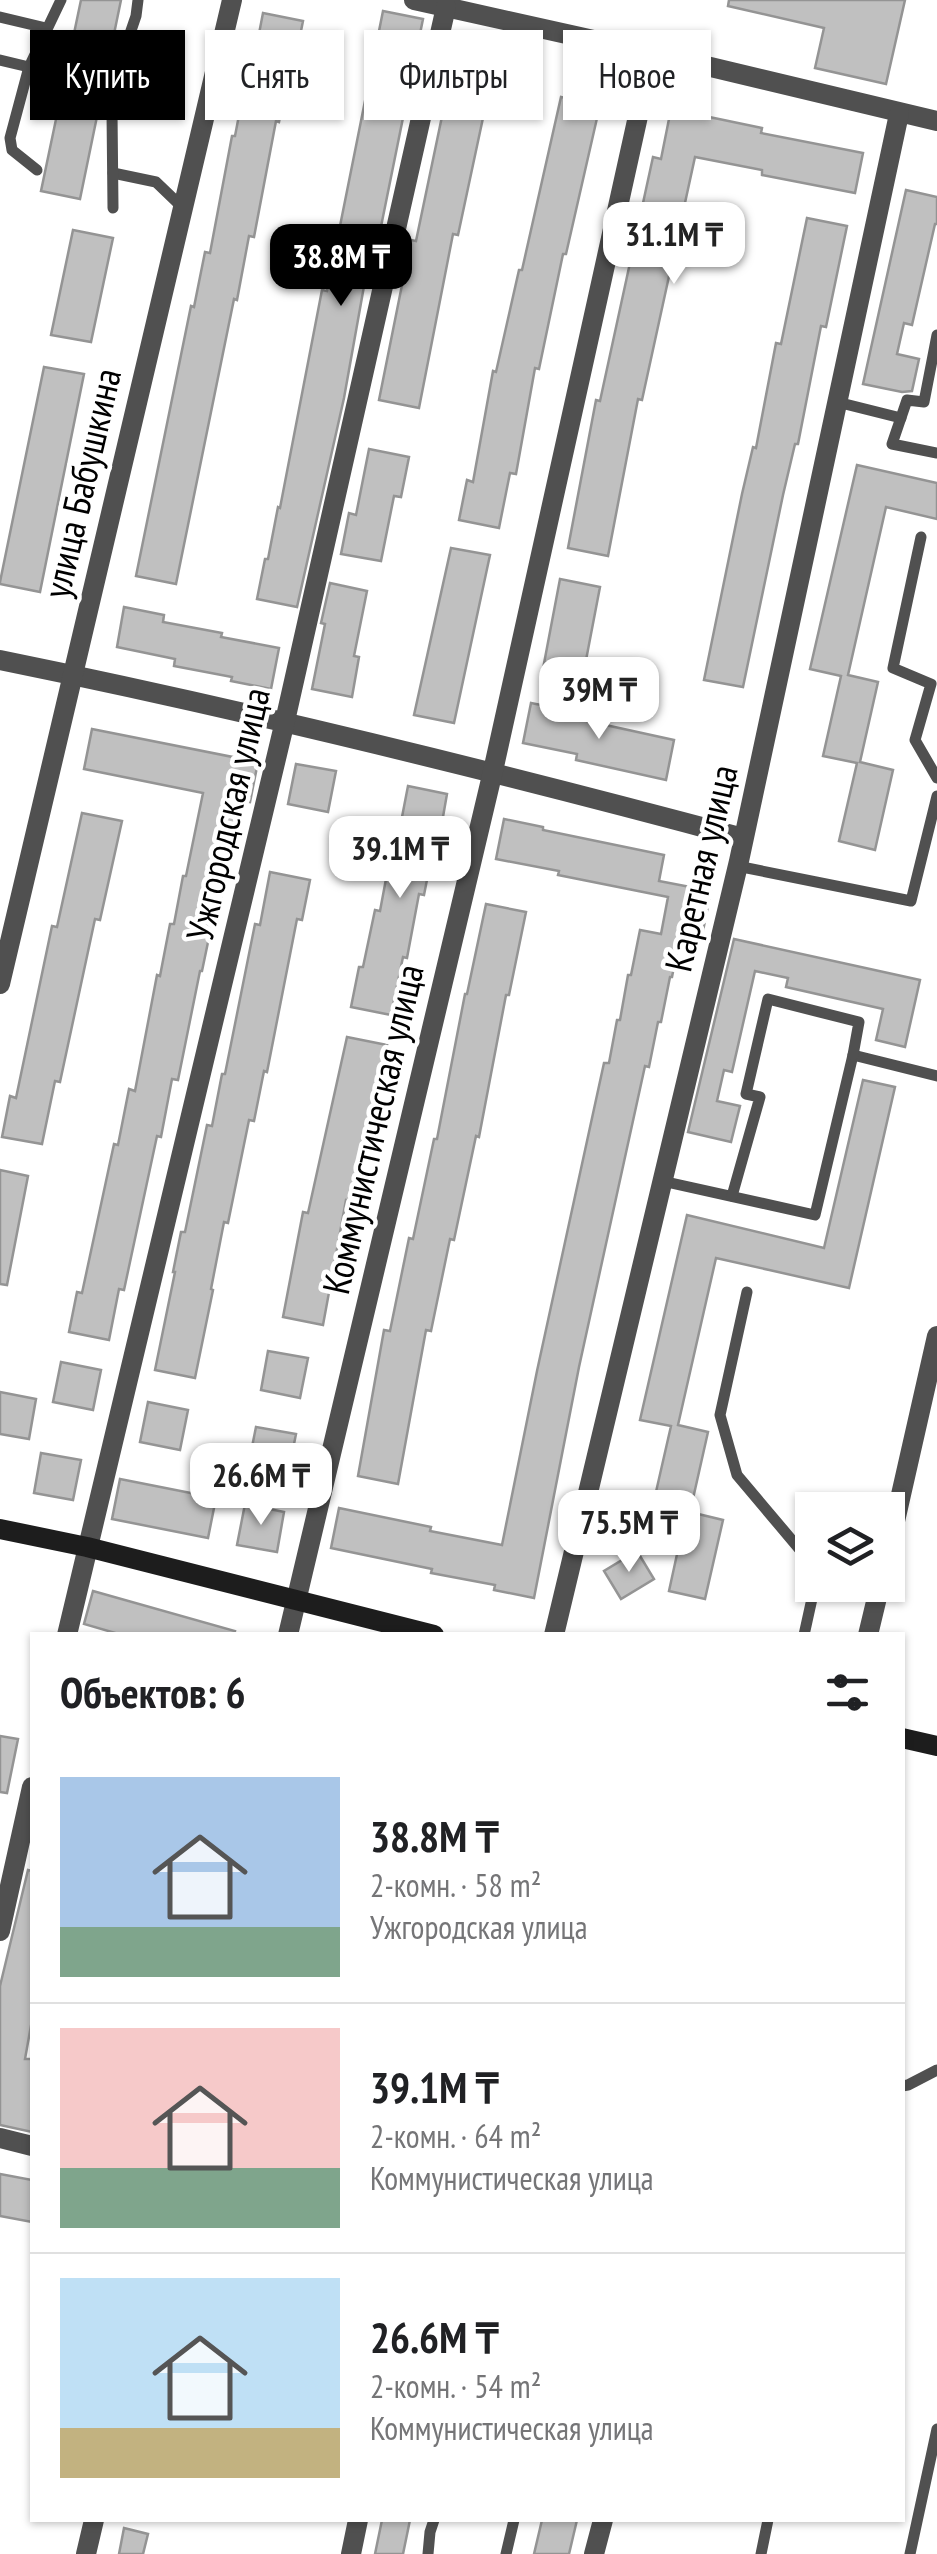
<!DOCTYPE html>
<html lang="ru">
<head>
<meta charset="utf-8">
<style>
	:root { --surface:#fff; --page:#f2f2f2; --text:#202124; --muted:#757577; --line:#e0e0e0; --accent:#000 }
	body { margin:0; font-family:"PT Sans Narrow",sans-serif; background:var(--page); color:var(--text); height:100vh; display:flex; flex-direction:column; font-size:38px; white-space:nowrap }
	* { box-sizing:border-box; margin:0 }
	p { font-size:32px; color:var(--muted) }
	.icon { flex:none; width:55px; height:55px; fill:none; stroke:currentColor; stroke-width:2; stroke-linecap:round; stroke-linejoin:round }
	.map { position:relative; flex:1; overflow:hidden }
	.side { position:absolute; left:30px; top:1632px; width:875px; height:890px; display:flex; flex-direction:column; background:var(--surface); border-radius:0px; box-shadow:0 2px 8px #0004 }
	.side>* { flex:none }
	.hud { position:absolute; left:30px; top:30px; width:878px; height:90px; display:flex; gap:20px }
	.fabs { position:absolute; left:795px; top:1492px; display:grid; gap:20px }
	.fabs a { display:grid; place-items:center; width:110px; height:110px; border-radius:0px; background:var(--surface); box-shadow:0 2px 8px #0004; font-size:50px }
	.price { position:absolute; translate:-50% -85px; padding:0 22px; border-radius:20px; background:#fff; color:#222; font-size:32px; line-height:65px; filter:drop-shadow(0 2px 5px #0008) }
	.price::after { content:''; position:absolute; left:50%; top:60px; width:30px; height:22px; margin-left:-15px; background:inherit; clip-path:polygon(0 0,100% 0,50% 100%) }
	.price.active { background:var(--accent); color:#fff }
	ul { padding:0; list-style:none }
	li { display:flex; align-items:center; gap:30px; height:250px; padding:0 30px }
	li+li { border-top:2px solid var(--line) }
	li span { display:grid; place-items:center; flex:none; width:280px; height:200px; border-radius:0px; color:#555 }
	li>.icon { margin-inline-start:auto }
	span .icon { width:120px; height:120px; fill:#fffc; stroke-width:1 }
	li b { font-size:42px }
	h2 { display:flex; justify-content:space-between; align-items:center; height:120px; padding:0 30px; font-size:42px }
	.chip { padding:0 35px; border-radius:0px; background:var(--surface); box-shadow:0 2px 8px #0004; font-size:35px; line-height:90px }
	.chip.active { background:var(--accent); color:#fff }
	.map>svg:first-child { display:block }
	.building { fill:#c0c0c0; stroke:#949494; stroke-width:2.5 }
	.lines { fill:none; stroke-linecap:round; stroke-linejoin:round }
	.service { stroke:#505050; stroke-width:11 }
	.minor { stroke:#505050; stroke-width:20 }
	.tertiary { stroke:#505050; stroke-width:20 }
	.secondary { stroke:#1d1d1d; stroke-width:20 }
	.labels { text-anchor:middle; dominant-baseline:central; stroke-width:9; stroke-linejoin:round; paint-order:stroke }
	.street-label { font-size:38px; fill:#000; stroke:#fff }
</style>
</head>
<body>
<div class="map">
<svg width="937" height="2554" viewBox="0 0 937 2554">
	<rect width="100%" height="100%" fill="#fff"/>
	<!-- building -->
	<g class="building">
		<path d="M81,0H121L80,199L41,191Z"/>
		<path d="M729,0H905L886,84L815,68L824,28L728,6Z"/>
		<path d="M383,11L423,19L371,276L366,275L344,398L297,607L257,599L265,559H268L278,507L280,508L322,290L327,291Z"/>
		<path d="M263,13L303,21L295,61L291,60L279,122L276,121L254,237L249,236L237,300L234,299L176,584L136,576L191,306L194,307L205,252L210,253L232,136H235L247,74L251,75Z"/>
		<path d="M459,35L499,43L458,235L453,234L419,408L379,400L411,240L416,241Z"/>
		<path d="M561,97L600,105L566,254H563L539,369L535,368L516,474L510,473L499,528L459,520L467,480L473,482L493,371L496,372L519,270H522Z"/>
		<path d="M671,109L762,128L761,133L863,153L855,193L762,175V170L695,157L642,400L638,399L608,556L568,548L596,400L600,401L653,157L661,159Z"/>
		<path d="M906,190L937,197V224H935L912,325L904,323L897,354L919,359L912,391L902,392L863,384Z"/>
		<path d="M807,218L847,226L826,327L821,326L798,444H795L783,495L743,687L704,680L742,494L753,447L756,448L776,343L781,344Z"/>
		<path d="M73,230L113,238L91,342L51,335Z"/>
		<path d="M44,367L84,374L40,592L0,584V582Z"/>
		<path d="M369,449L409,457L401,497L394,496L381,561L341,554L349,513L356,515Z"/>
		<path d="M857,465L937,483V519L886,507L848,675L878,682L860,762L893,770L875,850L839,841L857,763L823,756L841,676L810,669Z"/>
		<path d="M451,548L490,555L454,723L414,715Z"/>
		<path d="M560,579L600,587L582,681L542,674Z"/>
		<path d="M330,583L367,591L354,656L359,657L352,697L312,689L325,624L321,623Z"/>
		<path d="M124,607L164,615L163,622L222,633L221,637L279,648L271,689L231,681L232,677L174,666L175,659L117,647Z"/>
		<path d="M531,703L571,711L569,717L674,740L666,780L576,760L577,754L523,743Z"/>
		<path d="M92,729L258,762L250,802L243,801L215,924L212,923L202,971H200L178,1080L172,1079L161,1137L157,1136L124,1290L119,1289L109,1340L69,1332L77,1292L82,1293L114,1144L118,1145L129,1089L135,1091L157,975L160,976L170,924H174L183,876H186L203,793L84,769Z"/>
		<path d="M296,764L336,771L328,812L288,804Z"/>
		<path d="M408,786L447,794L440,834H436L424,895L419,894L407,958L403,957L391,1015L351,1007L359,967H363L375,910L380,911L392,847L396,848Z"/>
		<path d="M82,813L122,821L100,920L95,919L60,1082L55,1081L42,1144L2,1137L10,1096L16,1098L52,926L57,927Z"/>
		<path d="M504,819L543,827V830L664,855L659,881L711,891L703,931L682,926L672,977H670L661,1022H658L649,1067L645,1066L579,1367L534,1598L494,1590L495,1585L431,1573L432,1569L331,1548L339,1508L431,1527L430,1531L502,1545L537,1371L604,1063H609L617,1020H620L628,975H631L640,930L661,934L668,897L558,875L559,871L496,859Z"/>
		<path d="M270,872L310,880L302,920L297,919L267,1072L264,1071L254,1121L249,1120L228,1223L224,1222L211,1289L213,1290L195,1378L155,1370L175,1272H173L181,1232H185L207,1125L212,1126L222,1074H225L255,924L260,925Z"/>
		<path d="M486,904L526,912L509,995H506L479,1137L476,1136L454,1240L450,1239L431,1331L426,1330L398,1484L358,1476L384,1330L390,1331L409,1238L413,1239L434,1139H437L465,994H467Z"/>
		<path d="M734,939L920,980L905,1047L876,1040L883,1009L786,987L788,978L755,971L732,1072L724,1070L717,1101L740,1106L731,1142L688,1132Z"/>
		<path d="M347,1037L387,1045L352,1201L346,1200L323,1325L283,1317L303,1212L308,1213Z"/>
		<path d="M863,1080L895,1087L849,1288L716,1258L678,1425L708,1432L690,1512L723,1520L705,1599L669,1591L686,1513L653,1505L671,1426L640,1420L687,1215L824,1248Z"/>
		<path d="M0,1170L28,1176L7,1285L0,1284Z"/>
		<path d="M268,1351L308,1358L300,1398L261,1390Z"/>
		<path d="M61,1362L101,1370L93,1410L53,1402Z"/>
		<path d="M0,1392L36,1399L29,1439L0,1434Z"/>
		<path d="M148,1402L188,1410L180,1450L140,1442Z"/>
		<path d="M256,1427L296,1434L288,1474L248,1467Z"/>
		<path d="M41,1453L81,1460L73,1500L34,1493Z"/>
		<path d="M120,1479L216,1498L208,1538L112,1519Z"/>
		<path d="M245,1504L284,1512L277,1552L237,1545Z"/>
		<path d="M637,1551L654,1579L621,1599L604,1571Z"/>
		<path d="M93,1591L235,1631L234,1635H122L84,1624Z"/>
		<path d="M0,1736L18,1739L7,1793L0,1792Z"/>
		<path d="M28,1870L32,1871V2020L25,2059H32V2132L0,2125V1986Z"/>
		<path d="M0,2174L32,2180V2222L0,2216Z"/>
		<path d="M382,2520H410L403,2554H375Z"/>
		<path d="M542,2520H577L569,2554H534Z"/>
		<path d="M124,2528L148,2534L143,2554H119Z"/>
	</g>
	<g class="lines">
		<!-- service -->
		<g class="service">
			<path d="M0,17L46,28"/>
			<path d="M0,60L29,67L61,0"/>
			<path d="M29,67L10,138L12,150L37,170"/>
			<path d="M113,173L156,182L182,207"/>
			<path d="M113,208L112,112L123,54L136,16L138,0"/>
			<path d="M937,335L924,402L907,400L892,444L937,453"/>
			<path d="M837,402L901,418"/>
			<path d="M921,537L893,668L931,684L915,740L937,778"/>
			<path d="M737,866L911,901L937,796"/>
			<path d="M662,1181L815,1215L853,1055L937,1076"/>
			<path d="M732,1196L760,1097L746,1094L768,999L859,1022L853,1055"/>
			<path d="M747,1292L720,1415L737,1475L812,1564"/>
			<path d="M804,1635L815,1585"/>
			<path d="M902,2086L908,2085L937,2070"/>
			<path d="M428,2554L430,2532L434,2520"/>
			<path d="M506,2554L514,2520"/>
			<path d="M761,2554L768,2520"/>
			<path d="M910,2554L937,2429"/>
		</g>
		<!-- minor -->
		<g class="minor">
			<path d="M414,0L652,53L937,121"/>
			<path d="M0,660C251,711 497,772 743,838"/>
			<path d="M888,1552L937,1336"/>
			<path d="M67,1635L285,721L446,7"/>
			<path d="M288,1635L493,771L652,53"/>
			<path d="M554,1635L739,861L899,114"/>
			<path d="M868,1635L880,1585"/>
			<path d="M0,1931L32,1787"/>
			<path d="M0,2138L32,2146"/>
			<path d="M86,2554L94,2520"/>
			<path d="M351,2554L358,2520"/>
			<path d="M594,2554L603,2520"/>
		</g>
		<!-- tertiary -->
		<path class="tertiary" d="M0,984L232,0"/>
		<!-- secondary -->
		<g class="secondary">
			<path d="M0,1529L87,1547L434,1635"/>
			<path d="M902,1738L937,1746"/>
		</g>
	</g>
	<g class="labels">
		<!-- street labels -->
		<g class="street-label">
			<text transform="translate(81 483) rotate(-77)">улица Бабушкина</text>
			<text transform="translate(227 814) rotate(-77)">Ужгородская улица</text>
			<text transform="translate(700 868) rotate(-77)">Каретная улица</text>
			<text transform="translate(372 1129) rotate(-77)">Коммунистическая улица</text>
		</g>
	</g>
</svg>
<div class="fabs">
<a><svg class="icon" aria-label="layers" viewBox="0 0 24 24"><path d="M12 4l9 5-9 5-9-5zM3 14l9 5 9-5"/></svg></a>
</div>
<b class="price" style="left:674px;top:287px">31.1M ₸</b>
<b class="price active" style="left:341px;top:309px">38.8M ₸</b>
<b class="price" style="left:599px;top:742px">39M ₸</b>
<b class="price" style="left:400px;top:901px">39.1M ₸</b>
<b class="price" style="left:261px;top:1528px">26.6M ₸</b>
<b class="price" style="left:629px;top:1575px">75.5M ₸</b>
<div class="hud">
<a class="chip active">Купить</a>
<a class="chip">Снять</a>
<a class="chip">Фильтры</a>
<a class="chip">Новое</a>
</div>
<section class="side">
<h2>Объектов: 6<svg class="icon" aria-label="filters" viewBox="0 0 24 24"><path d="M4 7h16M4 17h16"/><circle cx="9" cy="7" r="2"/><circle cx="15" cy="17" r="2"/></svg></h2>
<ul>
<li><span style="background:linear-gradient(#a9c7e8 75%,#7fa58c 0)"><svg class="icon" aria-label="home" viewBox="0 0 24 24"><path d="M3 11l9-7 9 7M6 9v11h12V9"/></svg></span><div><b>38.8M ₸</b><p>2-комн. · 58 m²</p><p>Ужгородская улица</p></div></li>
<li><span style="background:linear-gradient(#f6c9c9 70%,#7fa58c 0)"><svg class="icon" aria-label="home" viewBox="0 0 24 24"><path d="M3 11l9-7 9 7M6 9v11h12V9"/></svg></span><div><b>39.1M ₸</b><p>2-комн. · 64 m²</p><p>Коммунистическая улица</p></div></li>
<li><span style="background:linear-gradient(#bfe0f5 75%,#c2b280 0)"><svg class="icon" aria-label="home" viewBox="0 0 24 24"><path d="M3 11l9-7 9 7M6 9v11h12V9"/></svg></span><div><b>26.6M ₸</b><p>2-комн. · 54 m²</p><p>Коммунистическая улица</p></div></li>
</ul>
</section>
</div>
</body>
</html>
